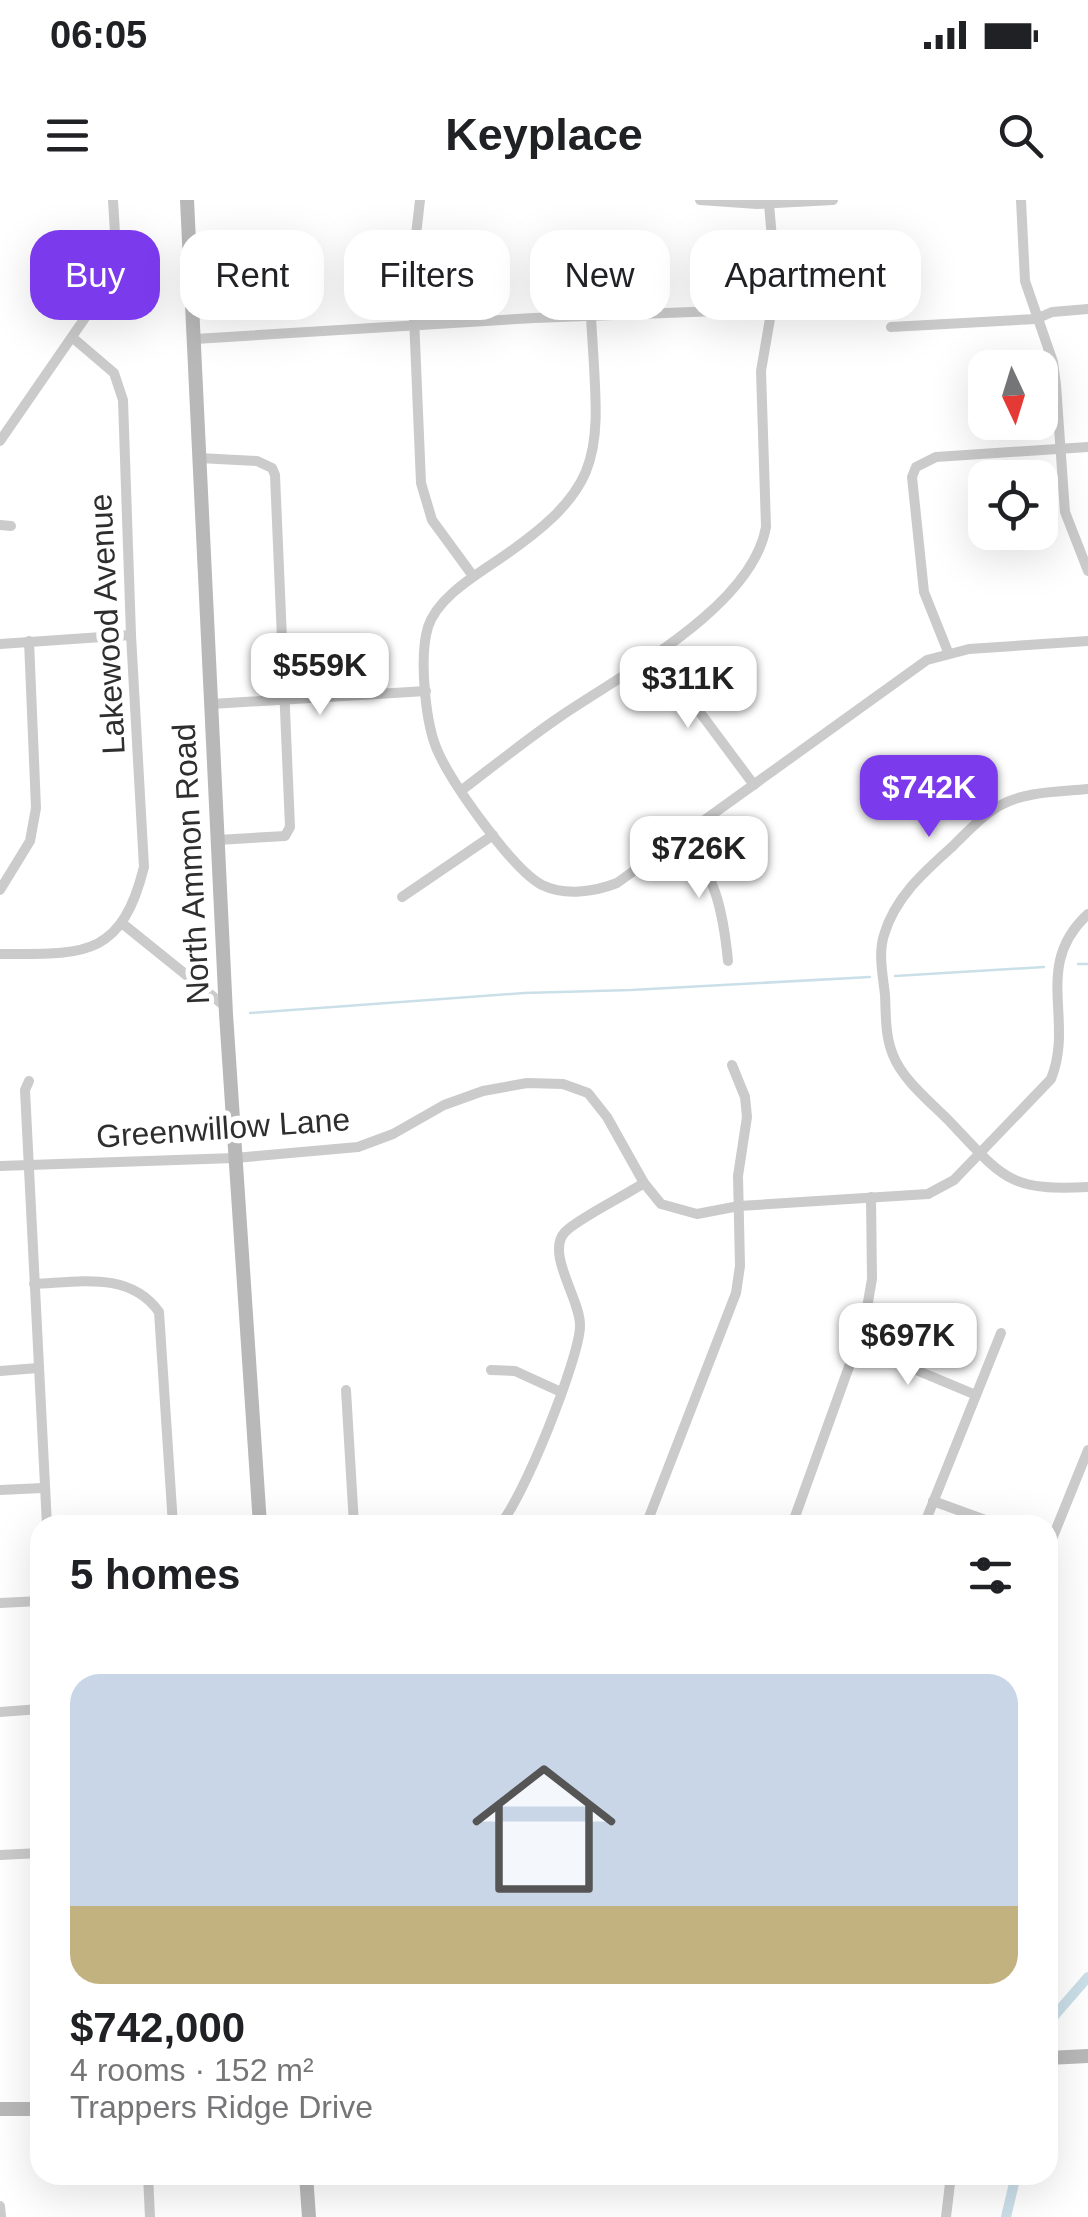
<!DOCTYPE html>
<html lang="en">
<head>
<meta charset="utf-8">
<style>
	:root { --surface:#fff; --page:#f6f6f6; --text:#202124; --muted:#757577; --line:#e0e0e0; --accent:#7c3aed }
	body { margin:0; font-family:Arial,sans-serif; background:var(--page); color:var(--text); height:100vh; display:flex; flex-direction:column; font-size:38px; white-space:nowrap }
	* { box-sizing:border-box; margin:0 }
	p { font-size:32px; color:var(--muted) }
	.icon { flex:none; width:55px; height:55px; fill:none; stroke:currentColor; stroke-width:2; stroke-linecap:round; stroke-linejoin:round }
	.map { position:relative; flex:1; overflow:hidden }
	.panel { position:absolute; left:30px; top:1315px; width:1028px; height:670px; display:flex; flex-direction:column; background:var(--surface); border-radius:30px; box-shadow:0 10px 40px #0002 }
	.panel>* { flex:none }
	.banner { position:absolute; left:30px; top:30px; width:1030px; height:90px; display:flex; gap:20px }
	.needle { width:65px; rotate:176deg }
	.controls { position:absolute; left:968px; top:150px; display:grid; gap:20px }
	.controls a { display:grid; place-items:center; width:90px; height:90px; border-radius:20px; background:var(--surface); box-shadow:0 10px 40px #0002; font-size:50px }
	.price { position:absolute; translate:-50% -85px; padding:0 22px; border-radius:20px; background:#fff; color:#222; font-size:32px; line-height:65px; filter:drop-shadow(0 2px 5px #0008) }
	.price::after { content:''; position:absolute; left:50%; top:60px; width:30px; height:22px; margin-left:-15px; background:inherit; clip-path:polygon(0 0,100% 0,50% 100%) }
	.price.active { background:var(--accent); color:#fff }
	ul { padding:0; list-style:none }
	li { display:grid; align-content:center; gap:20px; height:530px; padding:0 40px }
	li+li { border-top:2px solid var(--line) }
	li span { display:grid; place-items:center; height:310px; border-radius:30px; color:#555 }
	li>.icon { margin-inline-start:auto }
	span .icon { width:180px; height:180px; fill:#fffc; stroke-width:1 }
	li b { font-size:42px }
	h2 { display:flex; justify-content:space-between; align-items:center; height:120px; padding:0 40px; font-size:42px }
	.tag { padding:0 35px; border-radius:30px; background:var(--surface); box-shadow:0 10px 40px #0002; font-size:35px; line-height:90px }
	.tag.active { background:var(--accent); color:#fff }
	.status { display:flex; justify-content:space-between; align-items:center; height:70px; padding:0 50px; background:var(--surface); direction:ltr }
	.status svg { height:28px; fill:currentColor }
	header { display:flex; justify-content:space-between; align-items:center; height:130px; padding:0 40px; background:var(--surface); font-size:45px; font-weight:600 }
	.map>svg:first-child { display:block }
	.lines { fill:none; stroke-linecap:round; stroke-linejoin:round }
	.stream { stroke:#cbdfe9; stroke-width:2.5 }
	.canal { stroke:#cbdfe9; stroke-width:10 }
	.minor { stroke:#cbcbcb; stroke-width:10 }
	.secondary { stroke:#b8b8b8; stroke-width:14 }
	.labels { text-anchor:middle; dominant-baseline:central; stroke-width:10; stroke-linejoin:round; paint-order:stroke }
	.street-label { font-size:32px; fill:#2e2e2e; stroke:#fff }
</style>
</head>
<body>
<div class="status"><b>06:05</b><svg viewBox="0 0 49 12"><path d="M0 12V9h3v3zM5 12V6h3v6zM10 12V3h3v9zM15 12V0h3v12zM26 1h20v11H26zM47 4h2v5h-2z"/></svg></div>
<header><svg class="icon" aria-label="menu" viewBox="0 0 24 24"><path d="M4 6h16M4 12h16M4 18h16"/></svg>Keyplace<svg class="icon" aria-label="search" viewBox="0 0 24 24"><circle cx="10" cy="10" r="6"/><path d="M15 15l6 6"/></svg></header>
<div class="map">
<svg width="1088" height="2017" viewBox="0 0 1088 2017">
	<rect width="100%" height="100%" fill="#fff"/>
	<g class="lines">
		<!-- stream -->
		<g class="stream">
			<path d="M1078,764H1088"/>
			<path d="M895,776L1044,767"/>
			<path d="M250,813L524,793L631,790L870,777"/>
		</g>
		<!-- canal -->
		<g class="canal">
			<path d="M1048,1823L1088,1777"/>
			<path d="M1006,2017L1016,1975"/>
		</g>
		<!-- minor -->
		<g class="minor">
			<path d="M420,0L412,70L421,283L432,320L473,376"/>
			<path d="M700,0L757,4L833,0"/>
			<path d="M1021,0L1025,81L1053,162L1056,185L1065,312L1088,371"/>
			<path d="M591,117C599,257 612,285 486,368C465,382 436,402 428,427C419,457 425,526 439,554C454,586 513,670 542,685C565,696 594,692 617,683L927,460L969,449L1088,441"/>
			<path d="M891,127L1036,119L1052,112L1088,109"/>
			<path d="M195,139L534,118L773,109"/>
			<path d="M0,241L98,99L116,50L113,0"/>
			<path d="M199,258L257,261L272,268L275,275L290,627L285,636L217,640"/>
			<path d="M0,325L11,326"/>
			<path d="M0,444L131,435"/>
			<path d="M655,452L754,585"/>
			<path d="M948,452L924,392L912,277L916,267L936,257L1088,247"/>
			<path d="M211,504L426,491"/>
			<path d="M1088,589C1059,592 1025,591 999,606C982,616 967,632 953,646C925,671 895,697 884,735C878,754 883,776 885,795C886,815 885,836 893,855C903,881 933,904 952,924C1004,979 1010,991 1088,987"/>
			<path d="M462,590C495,565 527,539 561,516C624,473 752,407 766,327L761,171L776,84L769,4"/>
			<path d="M686,634C715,679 723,709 728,761"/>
			<path d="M0,690L30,641L36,608L29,441"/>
			<path d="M402,697L493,635"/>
			<path d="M123,724L226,807"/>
			<path d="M0,754C83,754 121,759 144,667L131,435L123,200L114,173L73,138"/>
			<path d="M29,881L25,890L47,1325"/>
			<path d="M0,966L235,958L358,947L393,934L444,905L483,891L527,883L563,884L588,893L607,917L644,983L661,1004L697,1014L739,1006L928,994L954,980L1051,879C1075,820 1032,765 1088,714"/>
			<path d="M34,1084C79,1082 130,1071 159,1112L173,1325"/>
			<path d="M856,1145L976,1195"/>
			<path d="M491,1170L515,1171L561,1192"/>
			<path d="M0,1171L38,1168"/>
			<path d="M346,1190L354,1325"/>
			<path d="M0,1290L43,1288"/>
			<path d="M933,1301L999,1325"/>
			<path d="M499,1325C521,1305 580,1157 580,1126C581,1100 545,1053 565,1032C577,1019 626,995 644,983"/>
			<path d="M646,1325L736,1093L740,1066L738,976L747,917L745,897L732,865"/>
			<path d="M792,1325L864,1125L872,1079L871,997"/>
			<path d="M924,1325L1001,1133"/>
			<path d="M1048,1349L1088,1250"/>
			<path d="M0,1403L40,1401"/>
			<path d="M0,1512L40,1509"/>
			<path d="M0,1655L40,1653"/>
			<path d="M148,1975L150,2017"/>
			<path d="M0,2006L1,2017"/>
			<path d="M946,2017L951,1975"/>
		</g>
		<!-- secondary -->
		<g class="secondary">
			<path d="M187,0L226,814L260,1325"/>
			<path d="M1048,1858L1088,1856"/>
			<path d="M0,1909H40"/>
			<path d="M306,1975L309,2017"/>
		</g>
	</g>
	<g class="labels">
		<!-- street labels -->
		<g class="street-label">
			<text transform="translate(107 424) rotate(-93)">Lakewood Avenue</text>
			<text transform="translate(191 664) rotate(-93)">North Ammon Road</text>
			<text transform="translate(223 928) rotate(-4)">Greenwillow Lane</text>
		</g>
	</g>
</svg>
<div class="controls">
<a><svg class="needle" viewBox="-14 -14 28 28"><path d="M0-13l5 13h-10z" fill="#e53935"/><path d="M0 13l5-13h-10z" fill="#757577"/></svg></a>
<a><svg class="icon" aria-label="locate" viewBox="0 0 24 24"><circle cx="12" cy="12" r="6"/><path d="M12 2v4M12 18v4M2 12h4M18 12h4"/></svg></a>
</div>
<b class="price" style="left:320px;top:518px">$559K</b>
<b class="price" style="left:688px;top:531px">$311K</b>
<b class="price active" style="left:929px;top:640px">$742K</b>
<b class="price" style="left:699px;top:701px">$726K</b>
<b class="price" style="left:908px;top:1188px">$697K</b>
<div class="banner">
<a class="tag active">Buy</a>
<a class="tag">Rent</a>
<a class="tag">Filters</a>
<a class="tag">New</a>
<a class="tag">Apartment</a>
</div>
<section class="panel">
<h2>5 homes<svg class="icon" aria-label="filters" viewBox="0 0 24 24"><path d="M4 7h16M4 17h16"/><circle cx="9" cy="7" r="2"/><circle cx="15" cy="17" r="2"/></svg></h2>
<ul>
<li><span style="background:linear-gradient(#c9d6e8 75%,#c2b280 0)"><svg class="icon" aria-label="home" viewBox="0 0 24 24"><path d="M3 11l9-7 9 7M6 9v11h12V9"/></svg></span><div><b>$742,000</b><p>4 rooms · 152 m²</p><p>Trappers Ridge Drive</p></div></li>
</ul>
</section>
</div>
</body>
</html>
